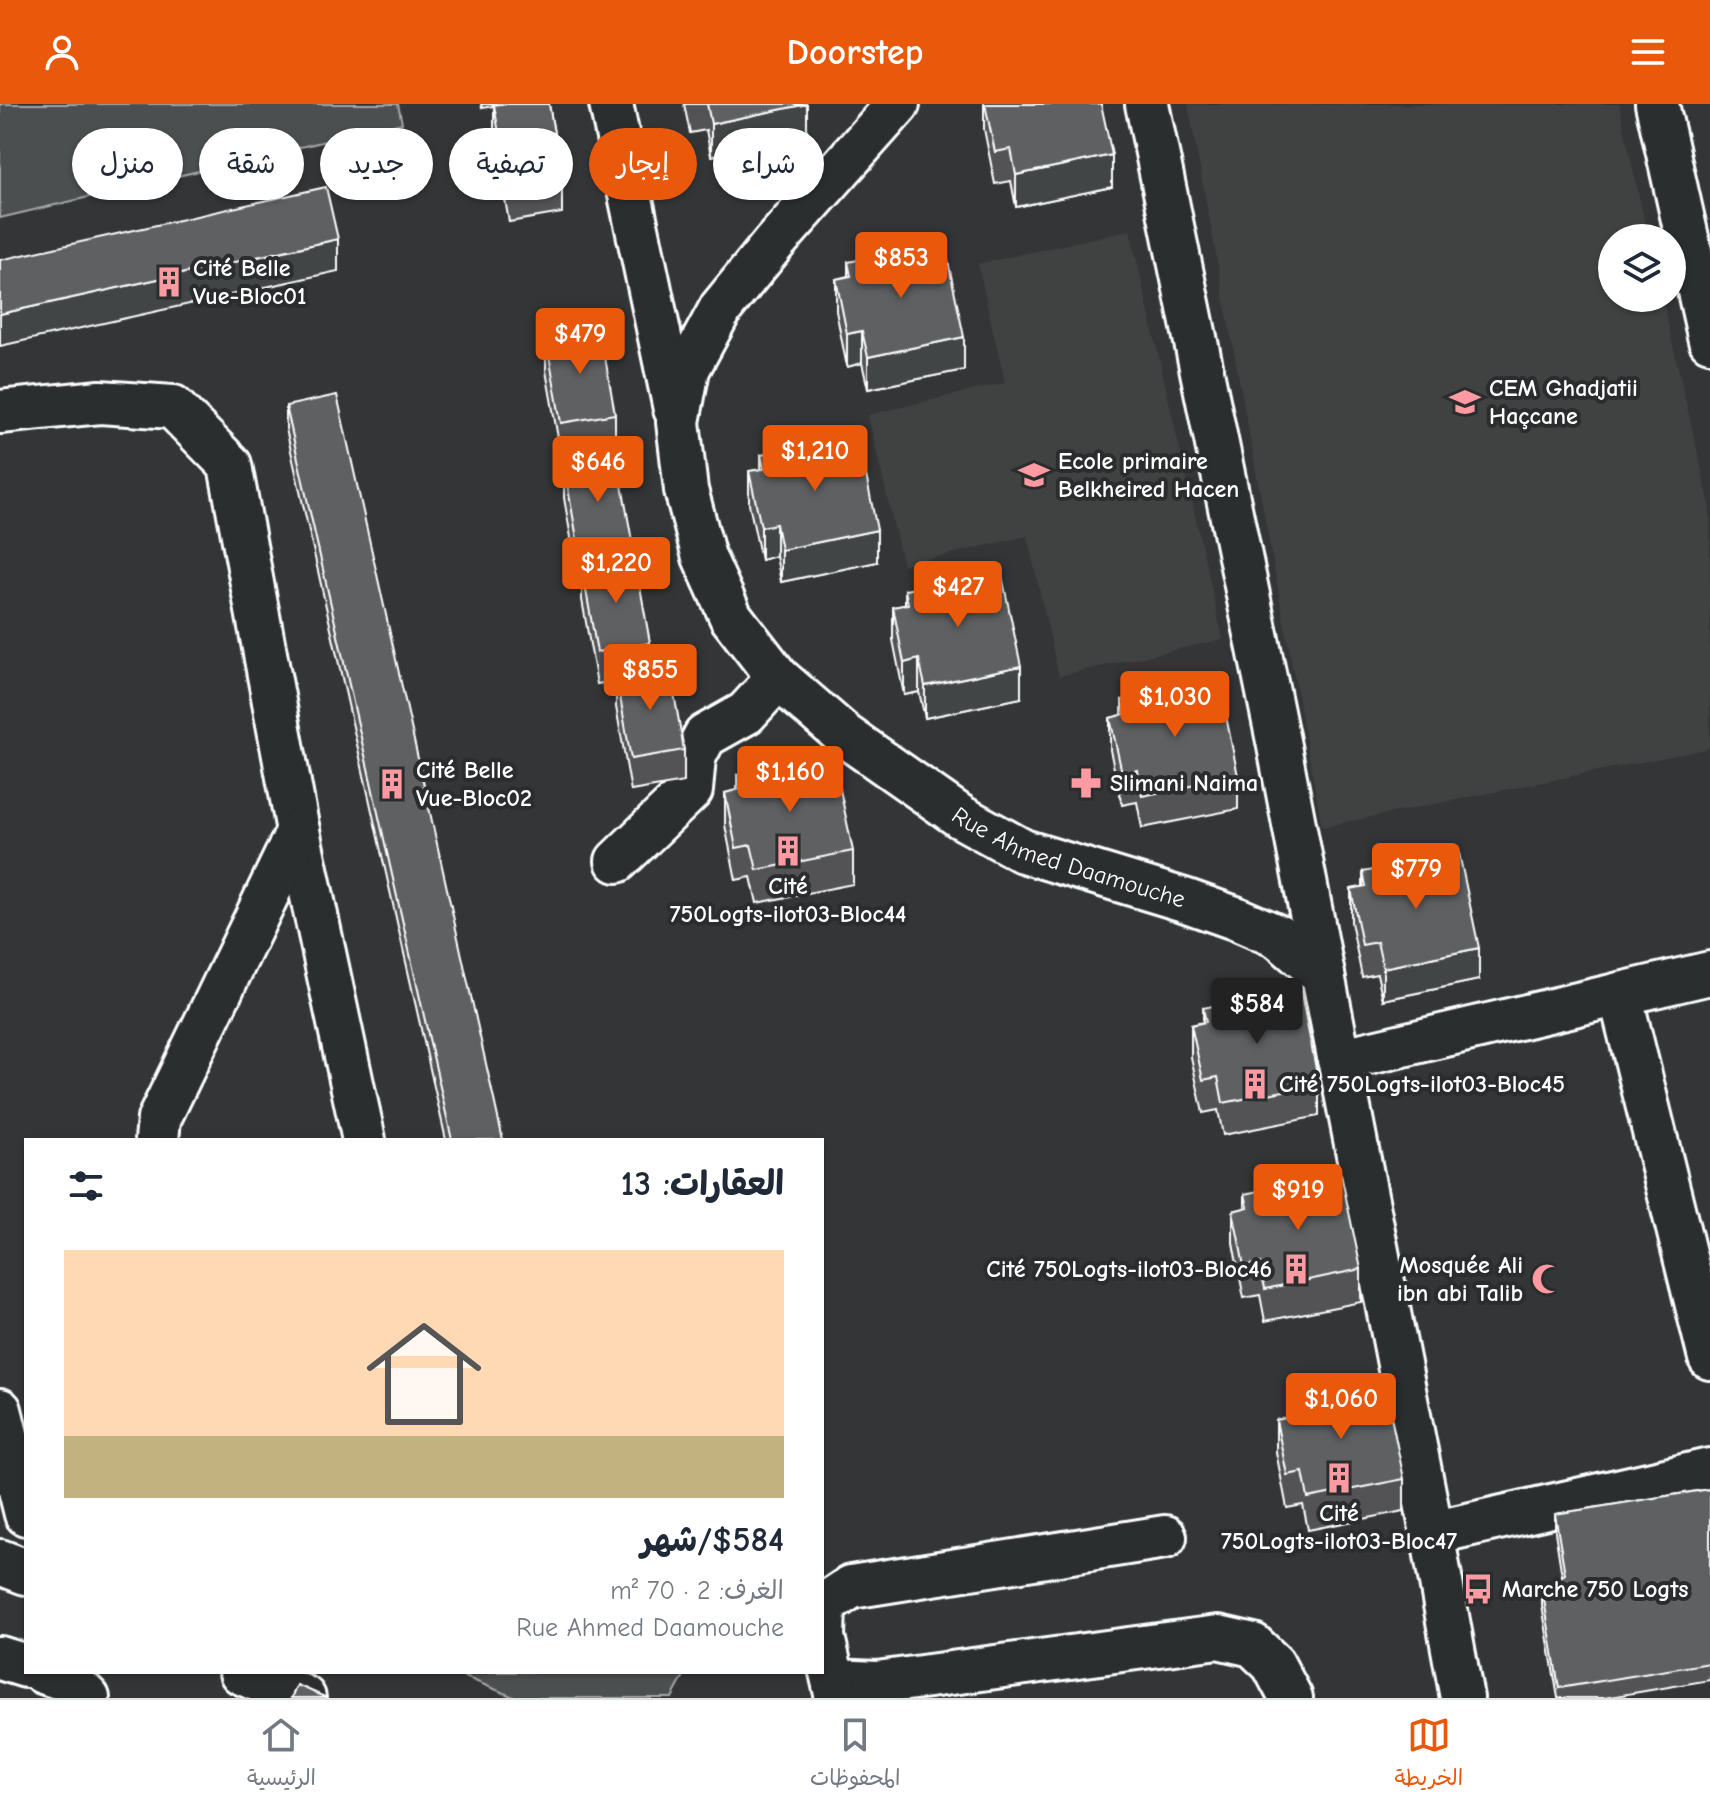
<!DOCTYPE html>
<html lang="ar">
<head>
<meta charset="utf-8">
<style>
	:root { --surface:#fff; --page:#f2f2f3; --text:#1f2937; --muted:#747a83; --line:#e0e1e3; --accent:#ea580c }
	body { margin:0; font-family:"Comic Neue","Playpen Sans Arabic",sans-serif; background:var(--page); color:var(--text); direction:rtl; height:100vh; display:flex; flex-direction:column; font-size:30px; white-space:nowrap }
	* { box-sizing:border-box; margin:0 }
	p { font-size:26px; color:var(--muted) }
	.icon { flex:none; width:44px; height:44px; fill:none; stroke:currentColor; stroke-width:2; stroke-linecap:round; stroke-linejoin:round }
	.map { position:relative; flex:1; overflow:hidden; direction:ltr }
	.side { position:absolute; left:24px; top:1034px; width:800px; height:536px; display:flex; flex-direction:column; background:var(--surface); border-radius:0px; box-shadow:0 2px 6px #0004; direction:rtl }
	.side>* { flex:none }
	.banner { position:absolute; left:24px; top:24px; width:800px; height:72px; direction:rtl; display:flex; gap:16px }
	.tools { position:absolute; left:1598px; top:120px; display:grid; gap:16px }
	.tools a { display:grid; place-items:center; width:88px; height:88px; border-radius:50%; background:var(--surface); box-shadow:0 2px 6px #0004; font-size:40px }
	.price { position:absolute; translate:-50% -68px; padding:0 18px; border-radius:8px; background:var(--accent); color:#fff; font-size:26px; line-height:52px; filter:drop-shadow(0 2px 4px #0008) }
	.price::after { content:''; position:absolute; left:50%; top:48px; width:24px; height:18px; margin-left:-12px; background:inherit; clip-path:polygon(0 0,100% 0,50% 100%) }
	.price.on { background:#222; color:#fff }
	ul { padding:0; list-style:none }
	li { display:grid; align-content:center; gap:16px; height:424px; padding:0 40px }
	li span { display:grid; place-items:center; height:248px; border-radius:0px; color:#555 }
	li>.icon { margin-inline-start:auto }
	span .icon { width:144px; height:144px; fill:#fffc; stroke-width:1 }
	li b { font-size:34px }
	h2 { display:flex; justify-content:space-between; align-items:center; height:96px; padding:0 40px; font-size:34px }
	.chip { padding:0 28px; border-radius:36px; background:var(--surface); box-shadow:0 2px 6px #0004; font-size:28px; line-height:72px }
	.chip.on { background:var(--accent); color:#fff }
	header { display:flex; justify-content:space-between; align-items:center; height:104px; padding:0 40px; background:var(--accent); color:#fff; font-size:36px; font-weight:700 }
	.tab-bar { display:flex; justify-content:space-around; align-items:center; height:112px; border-top:2px solid var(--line); background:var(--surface); font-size:22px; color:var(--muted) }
	.tab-bar a { display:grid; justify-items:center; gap:4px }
	.tab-bar .on { color:var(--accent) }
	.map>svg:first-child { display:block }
	.built { fill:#404243 }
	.green { fill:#4c4f50; stroke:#a6a7a8; stroke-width:2 }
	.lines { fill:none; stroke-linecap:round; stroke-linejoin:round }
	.minor-casing { stroke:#fff; stroke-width:48 }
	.major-casing { stroke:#fff; stroke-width:50 }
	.minor { stroke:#2a2d2e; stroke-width:42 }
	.major { stroke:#2a2d2e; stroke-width:44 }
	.wall { fill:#525354; stroke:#fff; stroke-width:2 }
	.shaded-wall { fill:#424445; stroke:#fff; stroke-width:2 }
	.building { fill:#5f6162; stroke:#fff; stroke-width:2 }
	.labels { text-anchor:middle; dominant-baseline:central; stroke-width:8; stroke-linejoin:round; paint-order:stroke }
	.poi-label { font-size:24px; font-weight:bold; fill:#fff; stroke:#2a2d2e; text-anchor:start }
	.street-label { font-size:24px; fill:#fff; stroke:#2a2d2e }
</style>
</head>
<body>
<header><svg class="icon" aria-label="menu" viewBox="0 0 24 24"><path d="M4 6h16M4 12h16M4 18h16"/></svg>Doorstep<svg class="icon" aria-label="person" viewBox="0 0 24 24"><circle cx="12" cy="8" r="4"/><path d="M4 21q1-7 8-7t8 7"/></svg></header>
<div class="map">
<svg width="1710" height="1594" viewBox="0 0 1710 1594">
	<rect width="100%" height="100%" fill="#333536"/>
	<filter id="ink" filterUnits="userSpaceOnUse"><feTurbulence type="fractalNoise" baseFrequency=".0125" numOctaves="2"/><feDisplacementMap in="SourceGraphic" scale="16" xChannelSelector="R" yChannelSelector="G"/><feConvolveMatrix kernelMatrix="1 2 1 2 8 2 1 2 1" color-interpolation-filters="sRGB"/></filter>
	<g filter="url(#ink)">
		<!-- built -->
		<g class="built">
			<path d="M1188,0H1619L1648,134H1612V194H1662L1710,402V644L1322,723Z"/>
			<path d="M1130,126L1223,535L1059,572L1027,432L903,461L868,311L1005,279L978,160Z"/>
		</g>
		<!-- green -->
		<g class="green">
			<path d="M0,0H398L402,19L0,114Z"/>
			<path d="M453,1568H686L672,1594H516Z"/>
		</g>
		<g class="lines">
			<!-- minor casing -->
			<g class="minor-casing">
				<g id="minor">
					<path d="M611,0L675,305"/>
					<path id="s1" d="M898,0L774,139L721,204L688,265L678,318L686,386L704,453L731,513L778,574L844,631L961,713L1023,747L1184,796L1235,814L1279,833L1323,871L1432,1429L1462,1594"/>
					<path d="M1147,0L1278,637L1323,871"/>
					<path d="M1657,0L1710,236"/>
					<path d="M0,308L100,298L173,303L230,361L298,727L364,1036"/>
					<path d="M617,757L691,686L694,653L705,632L746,609L778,574"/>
					<path d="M1620,890L1710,1254"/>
					<path d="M1339,956L1710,869"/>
					<path d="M157,1036L159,1015L298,727"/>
					<path d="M0,1306L26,1410"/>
					<path d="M1432,1429L1710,1366"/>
					<path d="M0,1554L26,1562"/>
					<path d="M43,1568L72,1578L88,1594"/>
					<path d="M835,1577L877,1579L1218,1533L1253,1541L1273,1560L1291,1594"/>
					<path d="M837,1594L823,1533L824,1501L851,1483L1165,1433"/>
				</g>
			</g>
			<!-- major casing -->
			<g class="major-casing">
				<g id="major">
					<path d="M0,1458L26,1468"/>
					<path d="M242,1568L303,1594"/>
				</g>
			</g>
			<!-- minor -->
			<use href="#minor" class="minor"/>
			<!-- major -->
			<use href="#major" class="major"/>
		</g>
		<!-- wall -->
		<g class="wall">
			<path d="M481,0H549L562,76V109L509,118L494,33V2L482,4Z"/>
			<path d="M684,0H807V33L711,52L706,26L690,29Z"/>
			<path d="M984,0H1101L1112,83L1016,103L1011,77L995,80L984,25Z"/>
			<path d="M848,158L964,266L868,285L862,259L847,263L836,207V175L848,172Z"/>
			<path d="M546,234L615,310V342L561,351L546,267Z"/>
			<path d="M286,302L503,1036H446L286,325Z"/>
			<path d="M761,351L877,458L781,478L776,452L761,456L749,400V367L761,365Z"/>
			<path d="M564,362L632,437V454L650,539V565L684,646V678L631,687L616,603V577L597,580L582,496V478L579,479L564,394Z"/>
			<path d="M905,486L1021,594L925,614L919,588L904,591L893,536V503L905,501Z"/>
			<path d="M1122,596L1238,672V705L1142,724L1137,698L1122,701L1110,646V614L1122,611Z"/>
			<path d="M737,671L853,747V780L757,799L751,773L736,776L725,721V689L737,686Z"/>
			<path d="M1363,768L1479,876L1383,896L1377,870L1362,873L1351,818V785L1363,783Z"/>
			<path d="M1203,904L1319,980V1012L1223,1031L1218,1006L1203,1009L1191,953V921L1203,918Z"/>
			<path d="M1245,1090L1361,1165V1198L1265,1217L1260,1191L1244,1194L1233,1139V1107L1245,1104Z"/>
			<path d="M1288,1299L1404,1375V1407L1308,1426L1303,1401L1287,1404L1276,1348V1316L1288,1313Z"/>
			<path d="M1710,1385V1576L1604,1594H1558L1542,1502V1484L1562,1472L1555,1428V1410Z"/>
		</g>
		<!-- shaded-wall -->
		<g class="shaded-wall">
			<path d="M807,0V33L711,52V20Z"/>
			<path d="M1112,51V83L1016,103V71Z"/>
			<path d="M338,135V167L0,242V210Z"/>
			<path d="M862,227V259L847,263V230Z"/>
			<path d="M964,233V266L868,285V253Z"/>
			<path d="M776,420V452L761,456V423Z"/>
			<path d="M877,426V458L781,478V446Z"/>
			<path d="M919,555V588L904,591V559Z"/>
			<path d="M1021,562V594L925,614V582Z"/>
			<path d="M1479,844V876L1383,896V864Z"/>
		</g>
		<!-- building -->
		<g class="building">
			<path d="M499,0H549L562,76L509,86L494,1Z"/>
			<path d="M707,0H807L711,20Z"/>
			<path d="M985,0H1101L1112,51L1016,71L1011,45L995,48Z"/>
			<path d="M326,83L338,135L0,210V156Z"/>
			<path d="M944,138L964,233L868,253L862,227L847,230L836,175L851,172L848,158Z"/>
			<path d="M600,225L615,310L561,319L546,234Z"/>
			<path d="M337,291L503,1036H452L286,302Z"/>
			<path d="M858,331L877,426L781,446L776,420L761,423L749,367L764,365L761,351Z"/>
			<path d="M617,353L632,437L579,446L564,362Z"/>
			<path d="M635,454L650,539L597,548L582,464Z"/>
			<path d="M1001,467L1021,562L925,582L919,555L904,559L893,503L908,500L905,486Z"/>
			<path d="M669,561L684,646L631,655L616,570Z"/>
			<path d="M1219,577L1238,672L1142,692L1137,666L1122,669L1110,614L1125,610L1122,596Z"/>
			<path d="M833,652L853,747L757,766L751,741L736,744L725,689L740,685L737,671Z"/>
			<path d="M1459,749L1479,844L1383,864L1377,838L1362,841L1351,785L1366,782L1363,768Z"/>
			<path d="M1300,884L1319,980L1223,999L1218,973L1203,976L1191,921L1206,918L1203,904Z"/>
			<path d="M1341,1070L1361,1165L1265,1185L1260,1159L1244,1162L1233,1107L1248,1103L1245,1090Z"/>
			<path d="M1384,1279L1404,1375L1308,1394L1303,1368L1287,1371L1276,1316L1291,1313L1288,1299Z"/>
			<path d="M1710,1385V1559L1559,1584L1542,1484L1565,1470L1555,1410Z"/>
			<path d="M297,1581L327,1594H291Z"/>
		</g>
	</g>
	<!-- icons -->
	<defs>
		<g id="building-bare" transform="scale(2.4)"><path d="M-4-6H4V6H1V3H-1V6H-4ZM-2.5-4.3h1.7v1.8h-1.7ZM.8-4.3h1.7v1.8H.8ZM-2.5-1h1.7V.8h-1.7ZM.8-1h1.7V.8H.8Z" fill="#ff9aa2" stroke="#2a2d2e" stroke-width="2.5" paint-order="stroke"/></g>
		<g id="university-bare" transform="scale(2.4)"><path d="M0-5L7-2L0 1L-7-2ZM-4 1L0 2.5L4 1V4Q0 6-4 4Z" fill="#ff9aa2" stroke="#2a2d2e" stroke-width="2.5" paint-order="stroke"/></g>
		<g id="school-bare" transform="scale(2.4)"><path d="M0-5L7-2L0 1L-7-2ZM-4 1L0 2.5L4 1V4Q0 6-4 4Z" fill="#ff9aa2" stroke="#2a2d2e" stroke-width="2.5" paint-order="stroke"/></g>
		<g id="pharmacy-bare" transform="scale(2.4)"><path d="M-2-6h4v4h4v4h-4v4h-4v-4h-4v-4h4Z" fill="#ff9aa2" stroke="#2a2d2e" stroke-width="2.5" paint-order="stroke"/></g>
		<g id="mosque-bare" transform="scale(2.4)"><path d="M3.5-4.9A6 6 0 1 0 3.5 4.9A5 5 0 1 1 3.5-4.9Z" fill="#ff9aa2" stroke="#2a2d2e" stroke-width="2.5" paint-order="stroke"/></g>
		<g id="bus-bare" transform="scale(2.4)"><path d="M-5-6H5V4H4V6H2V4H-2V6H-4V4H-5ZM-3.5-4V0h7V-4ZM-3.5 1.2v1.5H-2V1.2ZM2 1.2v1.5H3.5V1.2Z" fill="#ff9aa2" stroke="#2a2d2e" stroke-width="2.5" paint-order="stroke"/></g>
	</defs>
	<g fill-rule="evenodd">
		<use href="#building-bare" x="169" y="178"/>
		<use href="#university-bare" x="1465" y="298"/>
		<use href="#school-bare" x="1034" y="371"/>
		<use href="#pharmacy-bare" x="1086" y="679"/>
		<use href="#building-bare" x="392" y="680"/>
		<use href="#building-bare" x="788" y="747"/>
		<use href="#building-bare" x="1255" y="980"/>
		<use href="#building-bare" x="1296" y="1165"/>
		<use href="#mosque-bare" x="1547" y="1175"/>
		<use href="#building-bare" x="1339" y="1374"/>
		<use href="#bus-bare" x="1478" y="1485"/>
	</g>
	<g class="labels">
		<!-- poi labels -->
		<g class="poi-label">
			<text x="193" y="164">Cité Belle<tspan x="193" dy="28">Vue-Bloc01</tspan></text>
			<text x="1489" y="284">CEM Ghadjatii<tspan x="1489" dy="28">Haçcane</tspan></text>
			<text x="1058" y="357">Ecole primaire<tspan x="1058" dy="28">Belkheired Hacen</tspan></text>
			<text x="416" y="666">Cité Belle<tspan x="416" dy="28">Vue-Bloc02</tspan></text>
			<text x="1110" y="679">Slimani Naima</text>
			<text x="788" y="782" text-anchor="middle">Cité<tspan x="788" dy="28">750Logts-ilot03-Bloc44</tspan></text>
			<text x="1279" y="980">Cité 750Logts-ilot03-Bloc45</text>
			<text x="1523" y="1161" text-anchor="end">Mosquée Ali<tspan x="1523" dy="28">ibn abi Talib</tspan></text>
			<text x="1272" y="1165" text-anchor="end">Cité 750Logts-ilot03-Bloc46</text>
			<text x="1339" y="1409" text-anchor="middle">Cité<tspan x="1339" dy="28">750Logts-ilot03-Bloc47</tspan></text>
			<text x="1502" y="1485">Marche 750 Logts</text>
		</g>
		<!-- street labels -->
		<g class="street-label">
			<text stroke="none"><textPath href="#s1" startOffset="1020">Rue Ahmed Daamouche</textPath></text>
		</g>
	</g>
</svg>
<div class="tools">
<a><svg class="icon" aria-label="layers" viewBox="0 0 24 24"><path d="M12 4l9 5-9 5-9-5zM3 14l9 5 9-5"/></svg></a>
</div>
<b class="price" style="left:901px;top:196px">$853</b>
<b class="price" style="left:580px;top:272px">$479</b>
<b class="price" style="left:815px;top:389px">$1,210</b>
<b class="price" style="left:598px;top:400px">$646</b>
<b class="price" style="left:616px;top:501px">$1,220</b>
<b class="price" style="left:958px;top:525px">$427</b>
<b class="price" style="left:650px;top:608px">$855</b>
<b class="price" style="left:1175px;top:635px">$1,030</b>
<b class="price" style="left:790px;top:710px">$1,160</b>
<b class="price" style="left:1416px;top:807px">$779</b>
<b class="price on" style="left:1257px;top:942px">$584</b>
<b class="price" style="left:1298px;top:1128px">$919</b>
<b class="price" style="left:1341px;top:1337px">$1,060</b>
<div class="banner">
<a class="chip">شراء</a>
<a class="chip on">إيجار</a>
<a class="chip">تصفية</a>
<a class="chip">جديد</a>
<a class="chip">شقة</a>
<a class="chip">منزل</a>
</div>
<section class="side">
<h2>العقارات: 13<svg class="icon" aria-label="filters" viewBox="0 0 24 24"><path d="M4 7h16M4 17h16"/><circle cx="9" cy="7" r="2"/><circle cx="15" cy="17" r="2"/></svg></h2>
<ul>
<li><span style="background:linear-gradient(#ffd9b3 75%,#c2b280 0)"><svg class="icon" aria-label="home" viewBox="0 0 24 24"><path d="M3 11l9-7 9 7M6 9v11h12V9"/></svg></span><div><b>$584/شهر</b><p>الغرف: 2 · 70 m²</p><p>Rue Ahmed Daamouche</p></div></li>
</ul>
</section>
</div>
<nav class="tab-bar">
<a class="on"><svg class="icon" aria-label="map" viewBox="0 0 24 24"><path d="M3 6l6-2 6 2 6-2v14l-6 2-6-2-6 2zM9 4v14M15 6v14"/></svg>الخريطة</a>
<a><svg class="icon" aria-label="saved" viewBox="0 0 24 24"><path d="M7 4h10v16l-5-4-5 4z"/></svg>المحفوظات</a>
<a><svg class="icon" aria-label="home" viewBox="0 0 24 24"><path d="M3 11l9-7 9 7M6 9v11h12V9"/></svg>الرئيسية</a>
</nav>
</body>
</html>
